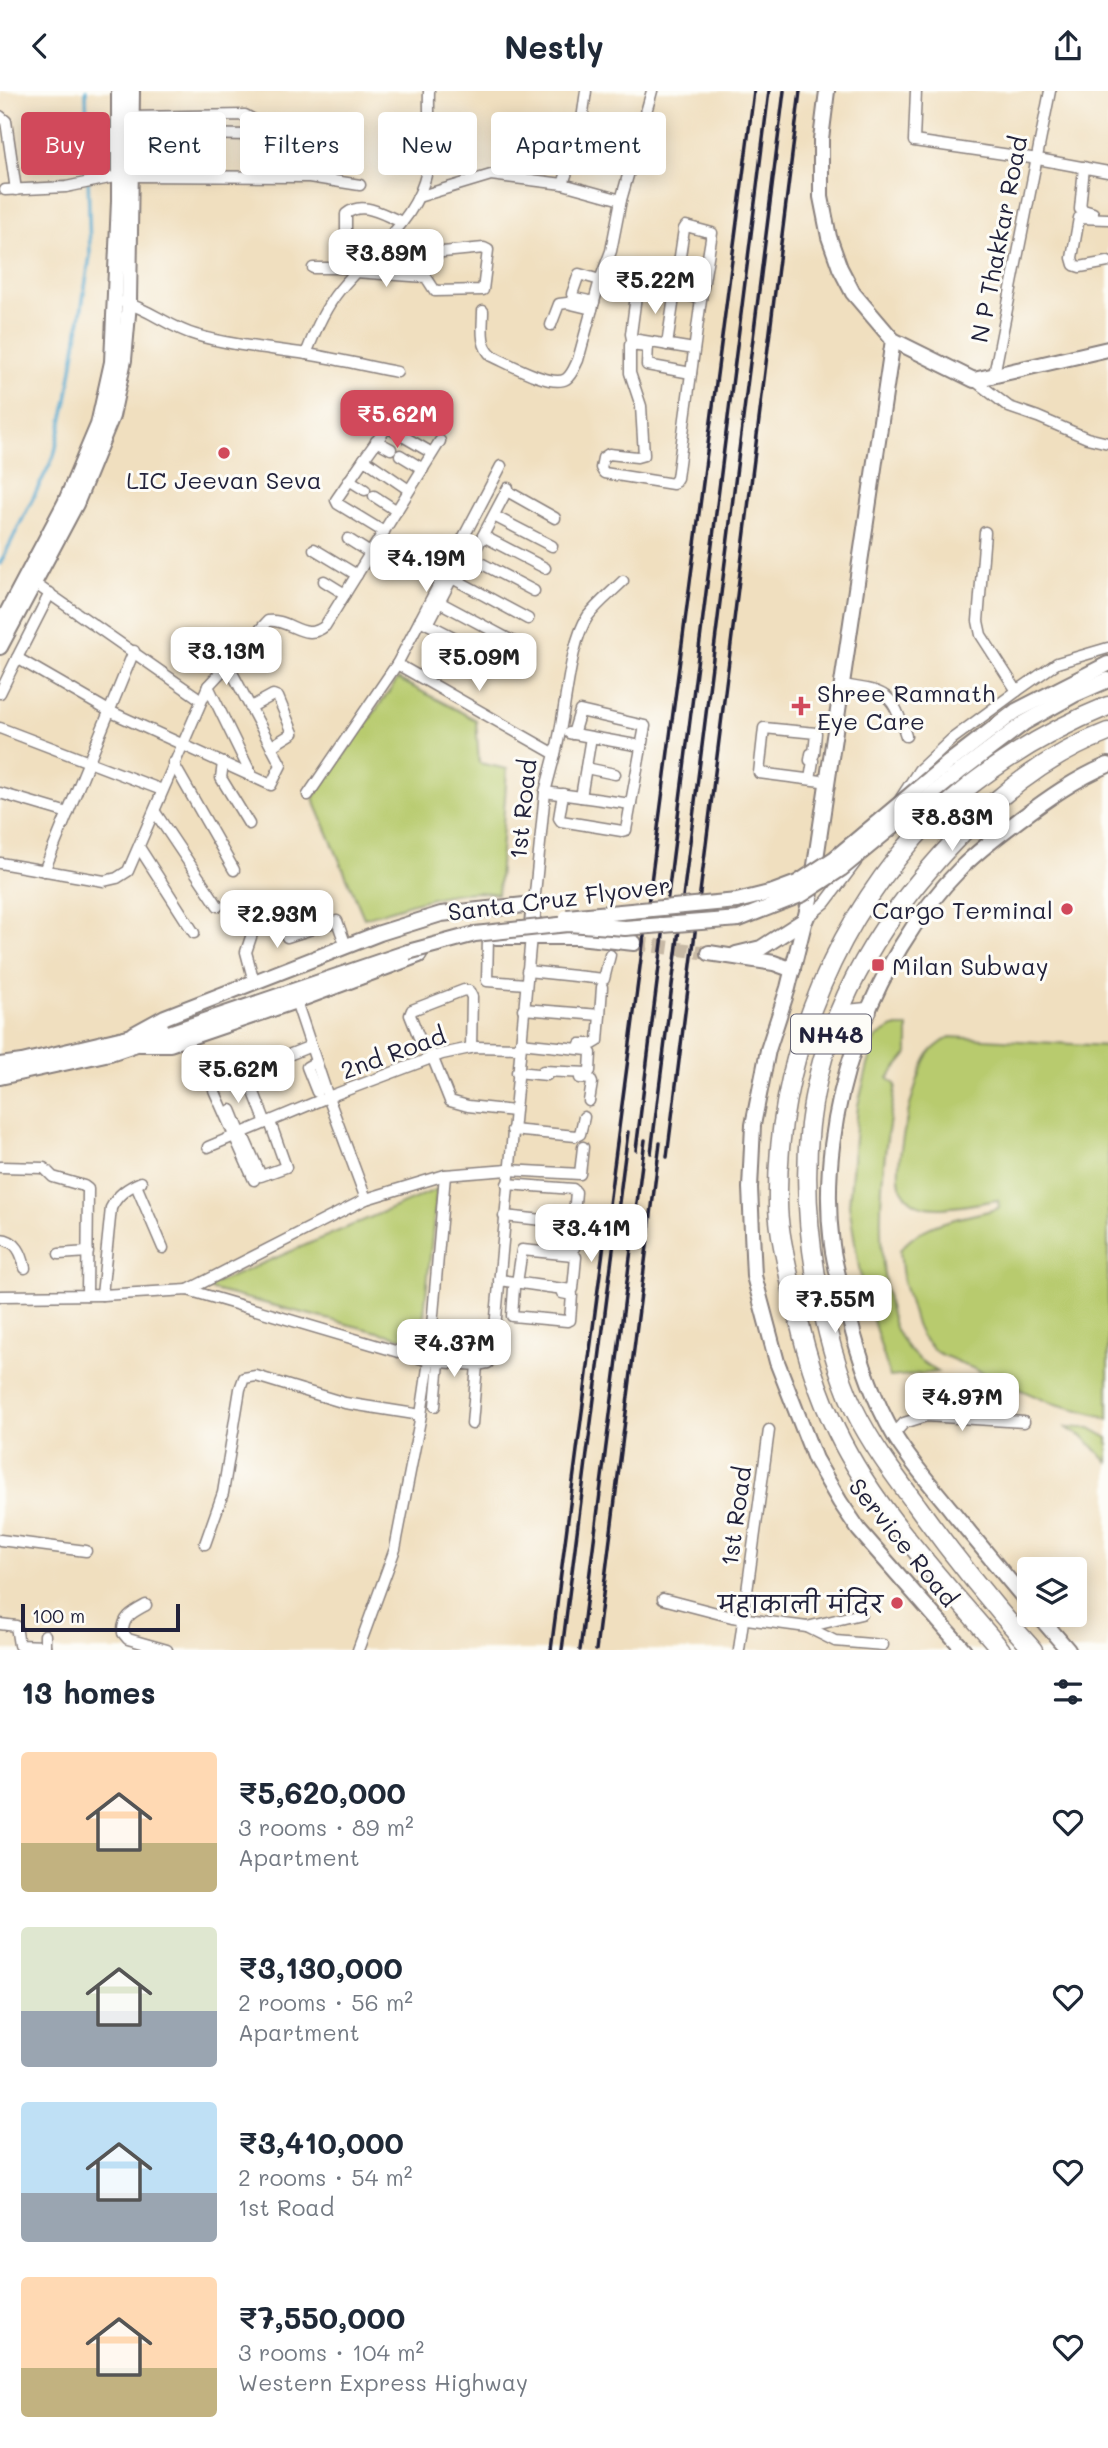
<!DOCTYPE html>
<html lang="en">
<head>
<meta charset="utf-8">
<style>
	:root { --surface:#fff; --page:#f6f6f7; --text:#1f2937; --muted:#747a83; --accent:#d1495b }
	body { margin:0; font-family:Mali,"Playpen Sans Deva",sans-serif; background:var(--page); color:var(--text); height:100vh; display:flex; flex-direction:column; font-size:26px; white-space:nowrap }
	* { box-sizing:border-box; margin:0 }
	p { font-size:23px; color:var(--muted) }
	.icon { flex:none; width:38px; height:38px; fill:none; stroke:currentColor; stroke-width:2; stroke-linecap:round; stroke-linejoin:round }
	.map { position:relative; height:1559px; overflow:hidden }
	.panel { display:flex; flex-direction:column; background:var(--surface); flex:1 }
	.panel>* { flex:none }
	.top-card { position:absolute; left:21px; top:21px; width:700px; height:63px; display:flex; gap:14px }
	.tools { position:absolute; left:1017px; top:1466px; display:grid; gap:14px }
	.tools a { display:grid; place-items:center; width:70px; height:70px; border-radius:7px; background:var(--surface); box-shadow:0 4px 18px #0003; font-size:35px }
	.scale { position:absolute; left:21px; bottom:18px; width:159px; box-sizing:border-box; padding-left:7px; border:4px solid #22223b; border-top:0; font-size:19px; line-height:24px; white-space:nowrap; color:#22223b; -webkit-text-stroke:5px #fdfcf7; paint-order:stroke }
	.price { position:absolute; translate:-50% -60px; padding:0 16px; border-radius:14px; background:#fff; color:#222; font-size:23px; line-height:46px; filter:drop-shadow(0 2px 4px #0008) }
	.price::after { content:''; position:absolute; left:50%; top:42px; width:21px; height:16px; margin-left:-10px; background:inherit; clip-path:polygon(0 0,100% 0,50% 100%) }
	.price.current { background:var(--accent); color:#fff }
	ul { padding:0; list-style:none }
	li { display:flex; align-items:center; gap:21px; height:175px; padding:0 21px }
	li span { display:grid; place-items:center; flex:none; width:196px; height:140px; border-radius:7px; color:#555 }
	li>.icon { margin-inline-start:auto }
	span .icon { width:84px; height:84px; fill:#fffc; stroke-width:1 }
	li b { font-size:30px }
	h2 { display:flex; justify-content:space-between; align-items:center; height:84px; padding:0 21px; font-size:30px }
	.pill { padding:0 24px; border-radius:7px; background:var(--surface); box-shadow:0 4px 18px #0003; font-size:24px; line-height:63px }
	.pill.current { background:var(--accent); color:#fff }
	header { display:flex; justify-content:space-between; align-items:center; height:91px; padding:0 21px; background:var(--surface); font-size:32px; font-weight:700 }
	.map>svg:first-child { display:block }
	.green { fill:#b8cb6e; stroke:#6d7654; stroke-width:2 }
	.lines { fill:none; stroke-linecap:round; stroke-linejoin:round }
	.stream { stroke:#4ea4ca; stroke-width:3.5 }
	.secondary-tunnel { stroke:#c7b9a5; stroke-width:14; stroke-dasharray:14 7; stroke-linecap:butt }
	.street-casing { stroke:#89807d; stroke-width:13 }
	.secondary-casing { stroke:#89807d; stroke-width:18 }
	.primary-casing { stroke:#89807d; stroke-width:18 }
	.highway-casing { stroke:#89807d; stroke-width:21 }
	.street { stroke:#fff; stroke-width:10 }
	.secondary { stroke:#fff; stroke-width:14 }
	.primary { stroke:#fff; stroke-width:14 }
	.highway { stroke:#fff; stroke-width:18 }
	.rail { stroke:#22223b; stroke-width:3.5 }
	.primary-bridge-casing { stroke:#89807d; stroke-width:18; stroke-linecap:butt }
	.primary-bridge { stroke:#fff; stroke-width:14 }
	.poi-dot { fill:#d1495b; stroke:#fdfcf7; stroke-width:2.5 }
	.labels { text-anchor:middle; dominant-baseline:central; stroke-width:6; stroke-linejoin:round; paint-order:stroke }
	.shield { fill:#fdfcf7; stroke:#646373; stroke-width:2 }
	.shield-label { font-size:23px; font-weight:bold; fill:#22223b }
	.street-label { font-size:24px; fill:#22223b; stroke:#fdfcf7 }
	.poi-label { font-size:24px; fill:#22223b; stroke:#fdfcf7; text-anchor:start }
</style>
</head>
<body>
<header><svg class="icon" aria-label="back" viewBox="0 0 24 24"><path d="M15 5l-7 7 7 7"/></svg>Nestly<svg class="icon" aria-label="share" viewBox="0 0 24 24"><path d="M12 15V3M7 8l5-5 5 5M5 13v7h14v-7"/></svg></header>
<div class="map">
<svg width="1108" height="1559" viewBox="0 0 1108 1559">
	<rect width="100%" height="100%" fill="#fdfcf7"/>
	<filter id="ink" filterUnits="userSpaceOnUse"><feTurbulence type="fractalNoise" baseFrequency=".0143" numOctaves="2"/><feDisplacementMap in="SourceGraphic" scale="14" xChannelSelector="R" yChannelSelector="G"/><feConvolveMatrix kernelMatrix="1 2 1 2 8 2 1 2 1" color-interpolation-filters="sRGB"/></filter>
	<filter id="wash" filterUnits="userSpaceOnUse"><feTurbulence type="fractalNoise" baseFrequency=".00686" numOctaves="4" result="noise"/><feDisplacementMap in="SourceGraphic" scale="28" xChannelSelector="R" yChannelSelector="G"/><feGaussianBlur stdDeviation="1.57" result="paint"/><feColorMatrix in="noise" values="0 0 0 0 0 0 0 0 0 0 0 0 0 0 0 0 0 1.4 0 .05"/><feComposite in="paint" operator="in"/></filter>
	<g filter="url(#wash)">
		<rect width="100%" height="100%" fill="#f0dfbf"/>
		<!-- green -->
		<g class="green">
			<path d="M398,588L476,629L479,672L507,678L498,803C454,795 407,815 364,827L313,707Z"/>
			<path d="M893,936H908V963L888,987L896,994C883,1061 875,1129 886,1198C889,1215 891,1234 902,1249C911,1264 923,1272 938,1281L890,1286L861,1189L849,1114L858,1014L875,947Z"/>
			<path d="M950,946L1108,955V1329L1098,1324L1048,1311L936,1261L921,1245L916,1234L903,1189L900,1159C925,1128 964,1128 999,1117L998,1109C977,1112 930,1124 913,1111C908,1108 902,1100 900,1094C894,1070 915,983 929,963C935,955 942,951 950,946Z"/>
			<path d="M437,1098L421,1252L205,1197Z"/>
			<path d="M1065,1336L1090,1337L1108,1347V1372L1085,1347Z"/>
		</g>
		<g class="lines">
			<!-- stream -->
			<path class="stream" d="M0,473L54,365L67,309L90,165L86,0"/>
		</g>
	</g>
	<g filter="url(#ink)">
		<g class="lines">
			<!-- secondary-tunnel -->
			<path class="secondary-tunnel" d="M634,852L709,862"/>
			<!-- street casing -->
			<g class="street-casing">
				<g id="street">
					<path d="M916,0L914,50L1038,68L1108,81"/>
					<path d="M0,25L6,30L16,99"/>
					<path d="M132,26L245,24L254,29L256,37L249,44L132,42"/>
					<path d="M1084,76L1080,118L1093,122"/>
					<path d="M132,85L309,86L360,94"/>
					<path d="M563,93L580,43L586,0"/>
					<path d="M5,99L66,96L119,85"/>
					<path d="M418,106L491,84L563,93L621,109"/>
					<path d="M1108,128L1079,127L1072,167L1074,174L1080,176L1108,171"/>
					<path d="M366,173L346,142V123C363,109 383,124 402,131"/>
					<path d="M313,177H361"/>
					<path d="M355,181L426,186L420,169L422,163L484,157L488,159L483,199L435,200L426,186"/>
					<path d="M604,181L701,208L677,387L673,393L604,382L601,377L603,367L609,363L637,366L644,364L641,315L630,282V254L647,256"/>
					<path d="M638,190L631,243L632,248L694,258"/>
					<path d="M123,211C150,218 170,237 196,244C233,255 270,257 307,263C337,268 367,275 397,281"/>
					<path d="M594,211L575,207L572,203L579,183L600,189"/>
					<path d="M483,220C483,235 479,254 492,265C508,272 551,297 566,288C572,284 575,275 578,269L600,189L611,160L621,109L652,0"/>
					<path d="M551,234L559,213L567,212L592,218"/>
					<path d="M648,252L647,274L691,282"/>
					<path d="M667,254L684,138L686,135L712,142L701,208"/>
					<path d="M306,263C314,243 322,223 335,205C363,167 409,139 424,91C433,64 428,29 429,0"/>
					<path d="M994,284L1050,0"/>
					<path d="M974,289L1009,316L1038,326L1087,347L1108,352"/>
					<path d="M376,350L391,358"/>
					<path d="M400,364L423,378"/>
					<path d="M364,368L387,336L432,362"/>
					<path d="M349,389L365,399"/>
					<path d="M507,400L555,427"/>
					<path d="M374,405L397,420"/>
					<path d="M494,425L552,455"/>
					<path d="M384,441L338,413L336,409L364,368L409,399"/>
					<path d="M985,441L978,530L981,544L1017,600"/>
					<path d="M483,445L545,477"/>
					<path d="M348,448L370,462"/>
					<path d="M314,458L357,484"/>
					<path d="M471,467L534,500"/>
					<path d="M445,483L528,528"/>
					<path d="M324,490L345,503"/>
					<path d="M459,490L508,397"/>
					<path d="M34,492L200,608"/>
					<path d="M439,511L516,552"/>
					<path d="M420,529L510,575"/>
					<path d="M428,533L452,487"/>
					<path d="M17,567L50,502"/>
					<path d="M397,573L501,375"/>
					<path d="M843,594C888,601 892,601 906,645"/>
					<path d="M208,595L252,685"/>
					<path d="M0,602L17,567L109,620L271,694L281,674L227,572"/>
					<path d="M251,616L273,604L278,606L293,642L272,655"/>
					<path d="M0,637L162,699"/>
					<path d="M569,642L641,655"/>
					<path d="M555,663C566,625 568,554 588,525C597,513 612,501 623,490"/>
					<path d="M173,672L234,779"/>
					<path d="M223,672L221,687L249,733"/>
					<path d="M586,677L615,683"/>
					<path d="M810,688L813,670L810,669L811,663H814L816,642L764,637L759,682L829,691"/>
					<path d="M545,701L631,713"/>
					<path d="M0,702L68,722"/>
					<path d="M563,703L559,727L561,730L622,740L626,739L645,635L580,620L573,643"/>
					<path d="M308,704L397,573L555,663L545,701L534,813"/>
					<path d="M581,706L591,646"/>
					<path d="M899,710L919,679L952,648L1017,600L1057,572L1108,557"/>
					<path d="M155,721L218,815"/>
					<path d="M139,756L194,842"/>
					<path d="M0,772L104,790L117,787L128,780L208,595L268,530C289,527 305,552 325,535L440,350"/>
					<path d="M44,780L134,560"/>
					<path d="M806,828L825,812L856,771"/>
					<path d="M488,847L487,890L526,893"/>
					<path d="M527,880L604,888L610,864"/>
					<path d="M254,891L246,861L259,822L274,818L287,846L337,830L346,855"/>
					<path d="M296,910L328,1006L366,1108"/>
					<path d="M523,918L600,924L602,896"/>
					<path d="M520,952L588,959L591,962L590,980L588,982L543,980"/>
					<path d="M580,953H593L598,950L600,924"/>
					<path d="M471,957L472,906L469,900L464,899L412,919L410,924L420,949L428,955L450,1010L468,1015L514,1020"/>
					<path d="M316,971L307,976L317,1001"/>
					<path d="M517,981L547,984"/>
					<path d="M580,987L590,988L592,992L589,1010"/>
					<path d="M214,999L254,1089"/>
					<path d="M231,1019L240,1041"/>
					<path d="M266,1032L246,981L311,955"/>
					<path d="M512,1039L576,1045L580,1043L584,1026"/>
					<path d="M242,1042L261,1085L286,1076L270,1031"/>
					<path d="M208,1056L328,1006L442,963L475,956L519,957"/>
					<path d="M0,1076L44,1077L53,1086L84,1095L88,1098L87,1204"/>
					<path d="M507,1093L573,1098L576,1101L574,1123"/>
					<path d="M136,1094L163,1157"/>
					<path d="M504,1125L572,1132L576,1135L574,1157L570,1160H563"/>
					<path d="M0,1148C17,1149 22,1163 25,1177"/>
					<path d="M59,1163L88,1161"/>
					<path d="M499,1189C523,1192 547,1196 571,1199L573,1198L576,1166L573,1164L522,1159L517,1192"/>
					<path d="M514,1197L512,1225L567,1230L570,1229L572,1204L562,1202"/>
					<path d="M188,1199L366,1108L445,1084L508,1079L580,1083L583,1056"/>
					<path d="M102,1204L111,1117C118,1103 127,1097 141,1091"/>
					<path d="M0,1205L102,1204L188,1199L429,1270L477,1274L488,1272L493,1259L531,845"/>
					<path d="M435,1315L439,1271"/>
					<path d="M472,1333L477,1274"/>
					<path d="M894,1343L904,1332L926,1325L1024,1331"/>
					<path d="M0,1449L86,1460"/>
					<path d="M205,1453L223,1402L240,1298L244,1287L256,1285L345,1312L421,1324"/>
					<path d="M663,1508L732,1526L807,1536L861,1523"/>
					<path d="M146,1514C133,1521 122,1526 123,1542L128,1548L167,1559"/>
					<path d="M0,1533L16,1535L19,1554L45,1555V1559"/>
					<path d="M807,1536L835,1550L883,1554"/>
					<path d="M45,1544V1555"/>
					<path d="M358,1559L395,1458L421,1324L429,1270L445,1084"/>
					<path d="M739,1559L769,1339"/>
				</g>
			</g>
			<!-- secondary casing -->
			<g class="secondary-casing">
				<g id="secondary">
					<path d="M827,0L821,48V106L829,146L840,177L853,202L893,249L974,289L1108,258"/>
					<path d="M893,249L810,808L788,897L768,959L753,1034L750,1097L754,1185L777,1271L815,1368L840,1411L859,1439L964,1559"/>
					<path d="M496,846H578L634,852"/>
					<path d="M709,862L774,872L793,879"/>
					<path d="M736,863L761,857L806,828"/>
					<path d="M134,943L165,926L380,842L441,823L534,813L531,845"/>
					<path d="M140,953H170L296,910L419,864"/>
					<path d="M1029,1513C1003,1482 977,1451 952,1420C932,1395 910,1371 894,1344C873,1308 859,1266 849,1226C843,1203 835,1178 832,1154C815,1024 870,869 962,776C979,759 999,744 1019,729C1047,708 1075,688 1108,674"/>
					<path d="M1038,1524L1068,1559"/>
				</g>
			</g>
			<!-- primary casing -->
			<g class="primary-casing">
				<g id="primary">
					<path d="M0,535L65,412L98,334L112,271L119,110V0"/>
					<path d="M0,556L76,413L112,325L124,269L129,212L132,0"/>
					<path d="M947,673L1016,620L1108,573"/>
					<path d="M958,682L1024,632L1076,603L1108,589"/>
					<path d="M0,974L22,971L162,938"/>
					<path d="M0,986L110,962L408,861"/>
				</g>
			</g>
			<!-- highway casing -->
			<g class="highway-casing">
				<g id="highway">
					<path d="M838,924L867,921"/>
					<path d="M1001,1559C942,1488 868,1413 831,1328C810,1283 799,1233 789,1185C784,1160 778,1136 778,1111C776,978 827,847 914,747C961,692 1041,642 1108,615"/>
					<path d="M1033,1559C992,1513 954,1466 918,1416C895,1385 871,1353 854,1318C835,1277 824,1231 816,1185C791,1040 817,922 908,804C961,737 1026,672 1108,641"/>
				</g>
			</g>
			<!-- street -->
			<use href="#street" class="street"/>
			<!-- secondary -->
			<use href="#secondary" class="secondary"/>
			<!-- primary -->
			<use href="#primary" class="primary"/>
			<!-- highway -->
			<use href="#highway" class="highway"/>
			<!-- rail -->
			<g class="rail">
				<path d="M636,1059L769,0"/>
				<path d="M651,1062L784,0"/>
				<path d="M667,1066L800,0"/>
				<path d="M551,1559L754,0"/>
				<path d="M562,1559L628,1041"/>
				<path d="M580,1559L645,1049"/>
				<path d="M596,1559L660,1052"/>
			</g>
			<!-- primary-bridge casing -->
			<g class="primary-bridge-casing">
				<g id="primary-bridge">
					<path d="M567,826L737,810L773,801L797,792L835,767L947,673"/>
					<path d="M408,861L475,843L568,833L625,837L739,828L803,803L841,778L958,682"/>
				</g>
			</g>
			<!-- primary-bridge -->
			<use href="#primary-bridge" class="primary-bridge"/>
		</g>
	</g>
	<!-- markers -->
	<g class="poi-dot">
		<circle cx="224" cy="362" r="7"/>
		<path d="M797.5 604.5h7v7h7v7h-7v7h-7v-7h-7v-7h7z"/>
		<circle cx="1067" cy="818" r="7"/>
		<rect x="871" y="867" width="14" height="14" rx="3.5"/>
		<circle cx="897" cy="1512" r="7"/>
	</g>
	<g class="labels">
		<!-- shield labels -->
		<rect class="shield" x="791" y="923.5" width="80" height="39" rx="5"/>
		<g class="shield-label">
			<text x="831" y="943">NH48</text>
		</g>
		<!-- street labels -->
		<g class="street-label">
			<text transform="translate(998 148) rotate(-79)">N P Thakkar Road</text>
			<text transform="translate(522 718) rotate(-84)">1st Road</text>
			<text transform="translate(559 807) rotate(-7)">Santa Cruz Flyover</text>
			<text transform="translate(393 961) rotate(-20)">2nd Road</text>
			<text transform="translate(735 1425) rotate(-82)">1st Road</text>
			<text transform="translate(904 1451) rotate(51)">Service Road</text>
		</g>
		<!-- poi labels -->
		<g class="poi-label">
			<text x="224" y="388" text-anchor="middle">LIC Jeevan Seva</text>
			<text x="817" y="601">Shree Ramnath<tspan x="817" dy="28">Eye Care</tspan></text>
			<text x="1053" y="818" text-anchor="end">Cargo Terminal</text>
			<text x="892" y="874">Milan Subway</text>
			<text x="883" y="1512" text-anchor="end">महाकाली मंदिर</text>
		</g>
	</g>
</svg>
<div class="tools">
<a><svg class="icon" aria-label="layers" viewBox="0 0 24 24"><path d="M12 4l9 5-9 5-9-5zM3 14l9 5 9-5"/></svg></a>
</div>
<div class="scale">100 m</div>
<b class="price" style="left:386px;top:198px">₹3.89M</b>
<b class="price" style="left:655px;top:225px">₹5.22M</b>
<b class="price current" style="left:397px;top:359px">₹5.62M</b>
<b class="price" style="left:426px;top:503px">₹4.19M</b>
<b class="price" style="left:226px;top:596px">₹3.13M</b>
<b class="price" style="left:479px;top:602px">₹5.09M</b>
<b class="price" style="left:952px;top:762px">₹8.83M</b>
<b class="price" style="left:277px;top:859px">₹2.93M</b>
<b class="price" style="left:238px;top:1014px">₹5.62M</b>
<b class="price" style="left:591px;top:1173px">₹3.41M</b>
<b class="price" style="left:835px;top:1244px">₹7.55M</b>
<b class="price" style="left:454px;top:1288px">₹4.37M</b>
<b class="price" style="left:962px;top:1342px">₹4.97M</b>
<div class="top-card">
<a class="pill current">Buy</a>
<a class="pill">Rent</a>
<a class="pill">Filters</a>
<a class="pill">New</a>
<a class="pill">Apartment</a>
</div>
</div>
<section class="panel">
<h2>13 homes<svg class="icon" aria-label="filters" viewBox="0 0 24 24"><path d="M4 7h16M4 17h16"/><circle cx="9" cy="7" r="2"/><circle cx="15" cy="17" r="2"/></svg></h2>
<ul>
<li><span style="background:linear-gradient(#ffd9b3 65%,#c2b280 0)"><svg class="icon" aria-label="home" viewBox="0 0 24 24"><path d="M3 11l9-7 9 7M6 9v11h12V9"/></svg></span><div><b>₹5,620,000</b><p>3 rooms · 89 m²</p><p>Apartment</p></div><svg class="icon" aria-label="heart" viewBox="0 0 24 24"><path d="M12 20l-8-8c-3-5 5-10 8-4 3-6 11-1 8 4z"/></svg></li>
<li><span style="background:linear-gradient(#dfe7d0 60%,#9aa5b1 0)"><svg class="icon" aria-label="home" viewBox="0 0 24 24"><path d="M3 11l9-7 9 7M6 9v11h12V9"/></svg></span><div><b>₹3,130,000</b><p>2 rooms · 56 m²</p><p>Apartment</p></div><svg class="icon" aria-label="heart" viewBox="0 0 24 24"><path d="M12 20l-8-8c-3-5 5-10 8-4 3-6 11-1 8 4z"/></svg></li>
<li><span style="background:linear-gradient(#bfe0f5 65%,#9aa5b1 0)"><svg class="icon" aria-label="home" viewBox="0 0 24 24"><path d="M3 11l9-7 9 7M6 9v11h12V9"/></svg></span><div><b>₹3,410,000</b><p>2 rooms · 54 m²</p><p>1st Road</p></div><svg class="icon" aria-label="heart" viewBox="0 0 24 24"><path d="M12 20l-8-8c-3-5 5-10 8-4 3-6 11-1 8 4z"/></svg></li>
<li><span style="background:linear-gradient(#ffd9b3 65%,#c2b280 0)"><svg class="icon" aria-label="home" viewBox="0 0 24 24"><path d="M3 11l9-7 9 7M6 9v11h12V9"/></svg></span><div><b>₹7,550,000</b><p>3 rooms · 104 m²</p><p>Western Express Highway</p></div><svg class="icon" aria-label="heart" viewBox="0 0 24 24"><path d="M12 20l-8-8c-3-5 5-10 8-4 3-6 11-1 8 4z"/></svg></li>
</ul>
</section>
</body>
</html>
